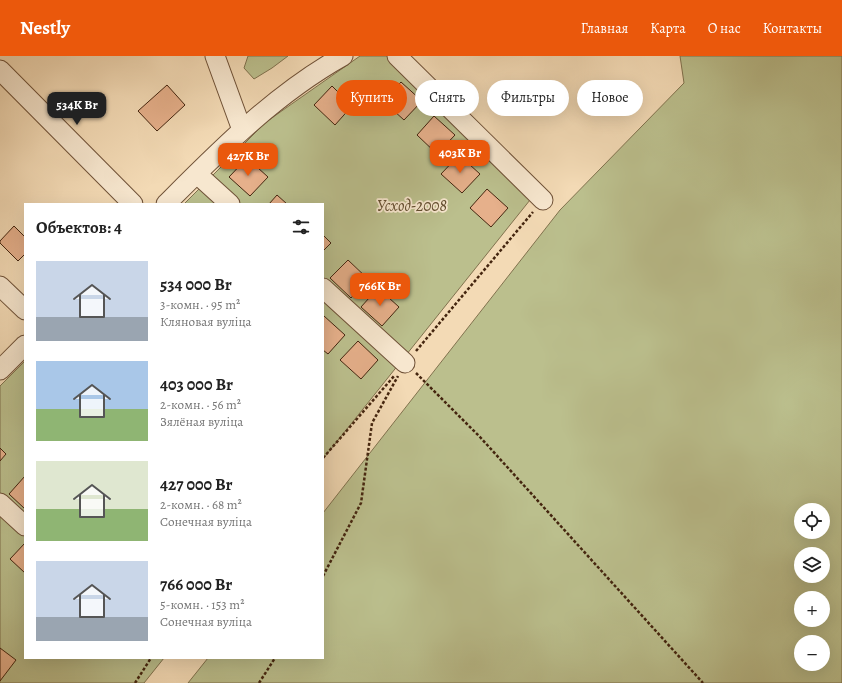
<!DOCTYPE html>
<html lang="ru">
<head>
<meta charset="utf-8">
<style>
	:root { --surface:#fff; --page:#f2f2f2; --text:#222; --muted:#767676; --accent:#ea580c }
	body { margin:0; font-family:Alegreya,serif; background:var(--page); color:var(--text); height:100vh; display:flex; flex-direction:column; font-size:15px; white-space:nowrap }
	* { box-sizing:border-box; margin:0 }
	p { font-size:13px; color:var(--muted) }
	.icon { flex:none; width:22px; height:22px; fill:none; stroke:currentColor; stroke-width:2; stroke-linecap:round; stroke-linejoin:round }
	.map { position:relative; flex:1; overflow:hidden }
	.panel { position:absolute; left:24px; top:147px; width:300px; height:456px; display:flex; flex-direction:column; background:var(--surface); border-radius:0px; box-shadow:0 4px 16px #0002 }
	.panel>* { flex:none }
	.top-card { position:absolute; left:336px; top:24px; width:380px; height:36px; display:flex; gap:8px }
	.controls { position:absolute; left:794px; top:447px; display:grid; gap:8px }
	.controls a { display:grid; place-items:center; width:36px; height:36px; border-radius:50%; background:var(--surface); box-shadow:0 4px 16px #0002; font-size:20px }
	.price { position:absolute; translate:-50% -34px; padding:0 9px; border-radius:8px; background:var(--accent); color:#fff; font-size:13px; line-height:26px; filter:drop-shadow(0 1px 2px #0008) }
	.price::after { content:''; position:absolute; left:50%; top:24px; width:12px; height:9px; margin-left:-6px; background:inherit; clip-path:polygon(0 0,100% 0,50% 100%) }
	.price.on { background:#222; color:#fff }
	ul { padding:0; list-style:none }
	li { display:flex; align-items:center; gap:12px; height:100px; padding:0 12px }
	li span { display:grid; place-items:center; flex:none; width:112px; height:80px; border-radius:0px; color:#555 }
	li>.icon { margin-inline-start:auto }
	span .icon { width:48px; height:48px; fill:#fffc; stroke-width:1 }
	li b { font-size:17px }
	h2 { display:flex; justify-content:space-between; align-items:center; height:48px; padding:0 12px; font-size:17px }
	.tag { padding:0 14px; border-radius:18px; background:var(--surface); box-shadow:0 4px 16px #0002; font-size:14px; line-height:36px }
	.tag.on { background:var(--accent); color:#fff }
	header { display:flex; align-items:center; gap:24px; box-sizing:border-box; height:56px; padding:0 20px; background:var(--accent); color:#fff }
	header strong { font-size:19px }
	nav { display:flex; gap:22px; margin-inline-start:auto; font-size:14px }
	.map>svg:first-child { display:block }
	.green { fill:#bbbf8d; stroke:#80724e; fill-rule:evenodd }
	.building { fill:#e6b08b; stroke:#44250f }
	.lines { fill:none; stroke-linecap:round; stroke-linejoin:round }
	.minor-casing { stroke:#705238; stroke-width:21 }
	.path { stroke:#44250f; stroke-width:2.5; stroke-dasharray:3 2; stroke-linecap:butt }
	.minor { stroke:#f7e7cf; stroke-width:19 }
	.labels { text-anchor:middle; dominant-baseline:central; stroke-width:3.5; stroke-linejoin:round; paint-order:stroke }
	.park-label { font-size:16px; font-style:italic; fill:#624c2e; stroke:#f7e7cf }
</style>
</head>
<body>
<header>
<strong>Nestly</strong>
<nav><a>Главная</a><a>Карта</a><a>О нас</a><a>Контакты</a></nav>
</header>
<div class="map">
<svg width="842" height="627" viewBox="0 0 842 627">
	<rect width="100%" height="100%" fill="#f3dab5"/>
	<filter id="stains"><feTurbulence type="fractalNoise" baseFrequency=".005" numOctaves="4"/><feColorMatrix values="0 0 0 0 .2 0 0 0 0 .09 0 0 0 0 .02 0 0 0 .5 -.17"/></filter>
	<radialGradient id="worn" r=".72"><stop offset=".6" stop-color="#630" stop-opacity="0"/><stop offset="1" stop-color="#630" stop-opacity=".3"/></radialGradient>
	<!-- green -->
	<g class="green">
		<path d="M248,0H288L272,12L254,23L244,12Z"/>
		<path d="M360,0H387L530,144L323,403V148H184L266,66Z"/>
		<path d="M680,0H842V627H188L208,602H323V457L560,154L684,27ZM801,454H823V476H801ZM801,498H823V520H801ZM801,542H823V564H801ZM801,586H823V608H801Z"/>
		<path d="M25,305V602H164L144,627H0V330Z"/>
	</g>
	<!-- building -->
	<g class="building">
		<path d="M401,26L422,45L404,64L383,45Z"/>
		<path d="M167,29L185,49L157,75L138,55Z"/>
		<path d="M332,30L352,50L335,69L314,49Z"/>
		<path d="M434,60L455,79L437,98L417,79Z"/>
		<path d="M459,99L480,118L462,137L441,118Z"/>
		<path d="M247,102L268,121L250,140L229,121Z"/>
		<path d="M487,133L508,152L491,171L470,152Z"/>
		<path d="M277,139L287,148H269Z"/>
		<path d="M14,170L25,181V198L18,205L0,187V185Z"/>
		<path d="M323,179L331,187L323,195Z"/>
		<path d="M348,204L368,223L351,242L330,222Z"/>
		<path d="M378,232L399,251L382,270L361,251Z"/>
		<path d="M324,260L345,279L328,298L323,294V262Z"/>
		<path d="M358,285L378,304L361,323L340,304Z"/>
		<path d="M0,392L6,398L0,405Z"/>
		<path d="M25,420V453L9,438Z"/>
		<path d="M25,487V517L10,503Z"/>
		<path d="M0,592L16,604L0,625Z"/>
	</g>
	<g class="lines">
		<!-- minor casing -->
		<g class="minor-casing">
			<g id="minor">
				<path d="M215,0L242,74"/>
				<path d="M397,0L543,144"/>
				<path d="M0,14L133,148"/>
				<path d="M197,118L230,148"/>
				<path d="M166,148C221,93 275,38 343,0"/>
				<path d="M0,230L25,254"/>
				<path d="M323,232L405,307"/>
				<path d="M0,314L25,289"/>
				<path d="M0,447L25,470"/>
			</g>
		</g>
		<!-- path -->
		<g class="path">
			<path d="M416,295L533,156"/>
			<path d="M416,317L480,381L703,627"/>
			<path d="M323,402L395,319"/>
			<path d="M323,520L361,447L372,367L398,320"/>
			<path d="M135,627L151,602"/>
			<path d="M259,627L275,602"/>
		</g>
		<!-- minor -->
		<use href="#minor" class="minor"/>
	</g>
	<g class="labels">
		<!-- park labels -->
		<g class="park-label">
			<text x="412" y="150">Усход-2008</text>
		</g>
	</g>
	<rect width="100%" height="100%" filter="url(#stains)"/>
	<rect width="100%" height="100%" fill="url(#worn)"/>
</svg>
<div class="controls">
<a><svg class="icon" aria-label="locate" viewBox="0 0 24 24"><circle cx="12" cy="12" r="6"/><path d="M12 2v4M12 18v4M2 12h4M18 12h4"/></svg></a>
<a><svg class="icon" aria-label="layers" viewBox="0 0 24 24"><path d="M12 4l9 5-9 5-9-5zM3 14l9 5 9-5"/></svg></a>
<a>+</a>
<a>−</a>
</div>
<b class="price on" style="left:77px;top:70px">534K Br</b>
<b class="price" style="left:460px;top:118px">403K Br</b>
<b class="price" style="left:248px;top:121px">427K Br</b>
<b class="price" style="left:380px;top:251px">766K Br</b>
<div class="top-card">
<a class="tag on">Купить</a>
<a class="tag">Снять</a>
<a class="tag">Фильтры</a>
<a class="tag">Новое</a>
</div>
<section class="panel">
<h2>Объектов: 4<svg class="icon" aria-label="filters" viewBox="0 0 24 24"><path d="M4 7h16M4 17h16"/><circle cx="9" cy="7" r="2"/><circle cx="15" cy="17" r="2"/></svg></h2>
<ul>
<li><span style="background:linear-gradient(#c9d6e8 70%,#9aa5b1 0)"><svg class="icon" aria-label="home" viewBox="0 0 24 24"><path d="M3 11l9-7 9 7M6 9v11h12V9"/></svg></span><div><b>534 000 Br</b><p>3-комн. · 95 m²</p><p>Кляновая вуліца</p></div></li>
<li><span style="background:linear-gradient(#a9c7e8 60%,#8fb573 0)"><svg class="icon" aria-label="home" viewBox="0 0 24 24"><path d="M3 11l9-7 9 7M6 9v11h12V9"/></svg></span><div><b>403 000 Br</b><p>2-комн. · 56 m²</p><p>Зялёная вуліца</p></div></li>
<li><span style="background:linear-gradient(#dfe7d0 60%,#8fb573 0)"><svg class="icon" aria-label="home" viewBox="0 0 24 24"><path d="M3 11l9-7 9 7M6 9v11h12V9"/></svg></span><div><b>427 000 Br</b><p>2-комн. · 68 m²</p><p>Сонечная вуліца</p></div></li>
<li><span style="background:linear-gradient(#c9d6e8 70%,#9aa5b1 0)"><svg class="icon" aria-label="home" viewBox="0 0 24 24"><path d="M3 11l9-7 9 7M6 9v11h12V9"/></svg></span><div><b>766 000 Br</b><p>5-комн. · 153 m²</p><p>Сонечная вуліца</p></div></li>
</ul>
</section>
</div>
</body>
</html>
